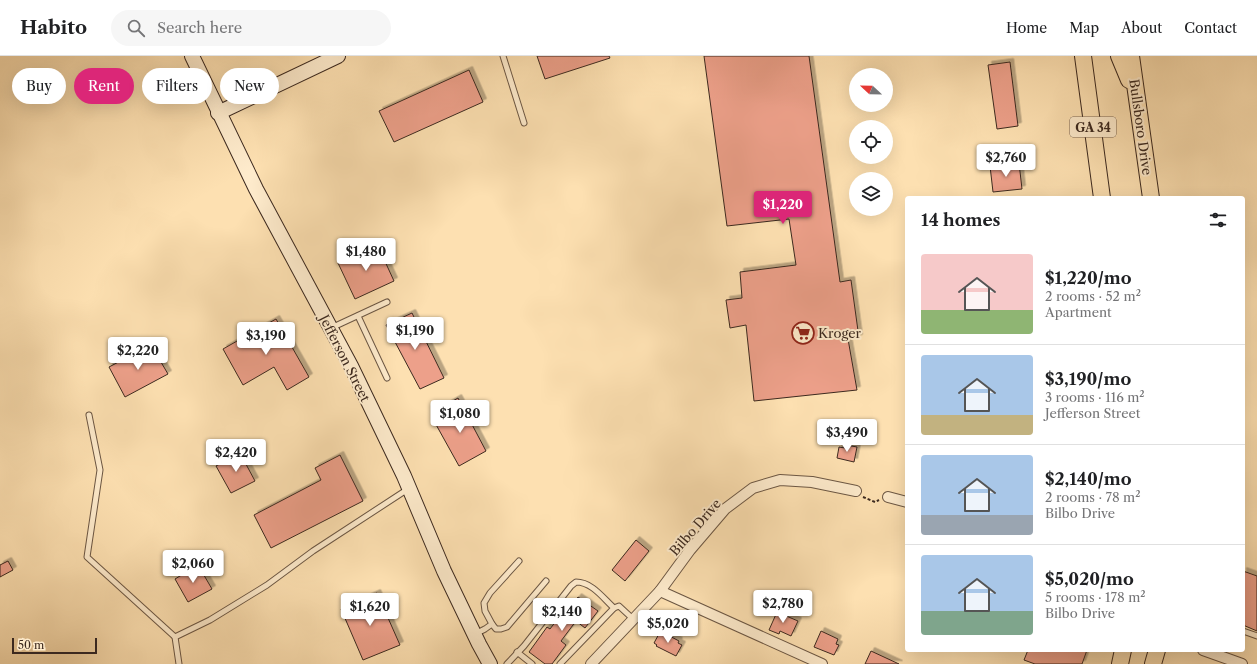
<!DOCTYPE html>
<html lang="en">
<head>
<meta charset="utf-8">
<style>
	:root { --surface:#fff; --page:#f6f6f6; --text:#202124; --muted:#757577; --line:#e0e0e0; --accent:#db2777 }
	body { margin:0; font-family:"Libre Caslon Text",serif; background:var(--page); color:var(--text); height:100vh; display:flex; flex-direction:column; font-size:15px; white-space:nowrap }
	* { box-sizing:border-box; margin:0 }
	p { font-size:13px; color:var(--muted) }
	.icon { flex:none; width:22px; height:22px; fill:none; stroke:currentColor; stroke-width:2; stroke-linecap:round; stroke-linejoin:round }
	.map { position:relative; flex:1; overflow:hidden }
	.panel { position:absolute; left:905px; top:140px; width:340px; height:456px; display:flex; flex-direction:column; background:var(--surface); border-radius:4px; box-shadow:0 4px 16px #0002 }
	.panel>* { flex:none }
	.banner { position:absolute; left:12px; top:12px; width:380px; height:36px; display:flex; gap:8px }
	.needle { width:26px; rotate:292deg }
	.fabs { position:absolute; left:849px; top:12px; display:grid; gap:8px }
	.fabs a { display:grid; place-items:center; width:44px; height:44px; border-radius:50%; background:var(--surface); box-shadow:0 4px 16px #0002; font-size:20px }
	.scale { position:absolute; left:12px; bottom:10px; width:85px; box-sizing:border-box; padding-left:4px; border:2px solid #3c291f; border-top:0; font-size:11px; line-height:14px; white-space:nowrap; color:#3c291f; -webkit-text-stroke:3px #feebcc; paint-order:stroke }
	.price { position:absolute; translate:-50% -34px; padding:0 9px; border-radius:4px; background:#fff; color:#222; font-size:13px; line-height:26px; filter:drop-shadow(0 1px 2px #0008) }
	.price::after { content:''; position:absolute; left:50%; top:24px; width:12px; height:9px; margin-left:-6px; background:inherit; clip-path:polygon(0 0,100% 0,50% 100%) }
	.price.current { background:var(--accent); color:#fff }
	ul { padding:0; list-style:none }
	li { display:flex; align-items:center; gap:12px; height:100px; padding:0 16px }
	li+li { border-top:1px solid var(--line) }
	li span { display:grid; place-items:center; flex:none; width:112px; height:80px; border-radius:4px; color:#555 }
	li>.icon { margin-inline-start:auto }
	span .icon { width:48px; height:48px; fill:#fffc; stroke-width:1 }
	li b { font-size:17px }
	h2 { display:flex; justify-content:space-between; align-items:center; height:48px; padding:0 16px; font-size:17px }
	.tag { padding:0 14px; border-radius:18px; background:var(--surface); box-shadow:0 4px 16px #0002; font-size:14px; line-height:36px }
	.tag.current { background:var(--accent); color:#fff }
	header { display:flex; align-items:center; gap:24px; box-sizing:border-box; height:56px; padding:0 20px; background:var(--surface); border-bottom:1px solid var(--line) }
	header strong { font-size:19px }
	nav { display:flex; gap:22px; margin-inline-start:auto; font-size:14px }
	.search { width:280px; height:36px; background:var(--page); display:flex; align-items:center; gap:10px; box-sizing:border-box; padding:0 14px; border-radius:22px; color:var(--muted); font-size:15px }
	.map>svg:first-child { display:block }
	.building { fill:#eda08a; stroke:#3c291f; filter:url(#shadow) }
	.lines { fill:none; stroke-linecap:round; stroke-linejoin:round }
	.lane-casing { stroke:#6c5744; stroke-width:7 }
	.street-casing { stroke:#6c5744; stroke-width:12 }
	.secondary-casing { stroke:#3c291f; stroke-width:16 }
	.primary-casing { stroke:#3c291f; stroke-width:18 }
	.path { stroke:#3c291f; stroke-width:2; stroke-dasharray:3 2; stroke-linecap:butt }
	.lane { stroke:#feebcc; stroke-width:5 }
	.street { stroke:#feebcc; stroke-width:10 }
	.secondary { stroke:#feebcc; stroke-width:14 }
	.primary { stroke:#fde0b1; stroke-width:16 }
	.labels { text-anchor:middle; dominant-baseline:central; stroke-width:4; stroke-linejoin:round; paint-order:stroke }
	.shield { fill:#feebcc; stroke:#766353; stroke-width:1 }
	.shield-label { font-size:12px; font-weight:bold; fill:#3c291f }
	.street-label { font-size:13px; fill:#3c291f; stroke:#feebcc }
	.poi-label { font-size:13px; fill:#3c291f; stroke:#feebcc; text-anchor:start }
</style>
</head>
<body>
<header>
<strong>Habito</strong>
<div class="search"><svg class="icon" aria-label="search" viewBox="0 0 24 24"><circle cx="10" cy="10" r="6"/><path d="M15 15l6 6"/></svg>Search here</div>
<nav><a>Home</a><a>Map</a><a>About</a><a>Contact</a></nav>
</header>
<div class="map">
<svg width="1257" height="608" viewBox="0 0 1257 608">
	<defs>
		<filter id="shadow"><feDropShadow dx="3.5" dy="-3.5" stdDeviation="0" flood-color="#0004"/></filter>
	</defs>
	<rect width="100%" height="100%" fill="#fde0b1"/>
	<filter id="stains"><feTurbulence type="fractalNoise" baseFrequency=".005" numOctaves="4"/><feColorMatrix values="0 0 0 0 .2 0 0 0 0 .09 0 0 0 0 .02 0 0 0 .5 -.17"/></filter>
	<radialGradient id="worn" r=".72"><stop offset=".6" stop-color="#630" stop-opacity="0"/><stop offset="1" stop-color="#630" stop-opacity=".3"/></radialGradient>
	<!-- building -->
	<g class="building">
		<path d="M537,0H609L610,2L545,23Z"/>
		<path d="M704,0H809L840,226L851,224L859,282L848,283L857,334L754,345L746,269L730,272L726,244L742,242L740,216L796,209L789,163L727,170Z"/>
		<path d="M1010,6L1018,70L997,73L988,9Z"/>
		<path d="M469,14L483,46L394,86L379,55Z"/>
		<path d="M1019,107L1022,133L993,136L990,110Z"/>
		<path d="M377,188L394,225L355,243L338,207Z"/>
		<path d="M412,257L444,322L420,333L386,269Z"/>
		<path d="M276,263L309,321L287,334L274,311L243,329L223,293Z"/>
		<path d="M149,290L155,302L158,301L168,318L125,341L109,311Z"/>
		<path d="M458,342L486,395L459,410L434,365L450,356L446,349Z"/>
		<path d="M846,389L857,391L854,406L837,402L839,391L845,392Z"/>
		<path d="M240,397L255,425L231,437L216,410Z"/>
		<path d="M340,399L363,445L271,492L254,459L321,424L315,412Z"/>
		<path d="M636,484L649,495L625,525L612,514Z"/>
		<path d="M8,505L13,514L0,521V509Z"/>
		<path d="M198,509L212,533L188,546L175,523Z"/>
		<path d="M1243,515L1257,520V575L1243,569Z"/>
		<path d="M377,537L400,589L363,604L341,553Z"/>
		<path d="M578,541L598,555L585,572L576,565L561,585L566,589L552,608H545L529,596L547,571L550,573L562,557L565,559Z"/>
		<path d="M777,556L798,565L791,580L780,575L779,578L769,574Z"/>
		<path d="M821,575L838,583L836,588L839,589L834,599L814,591Z"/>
		<path d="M660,576L663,578L664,577L679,585L678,587L682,589L676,600L656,590L657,589L654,587Z"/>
		<path d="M1028,594H1087L1082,608H1035L1024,604Z"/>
		<path d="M871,595L899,608H865Z"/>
	</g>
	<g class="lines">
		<!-- lane casing -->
		<g class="lane-casing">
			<g id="lane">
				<path d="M503,0L524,67"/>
				<path d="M358,260L387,322"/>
				<path d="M331,272L387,246"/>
				<path d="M89,359L100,414L87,501L175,581L210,564L267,529L313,495L408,433"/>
				<path d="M492,568L485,555L484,547L490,537L519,505"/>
				<path d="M1243,575L1257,580"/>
				<path d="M475,578L485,573L492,568L496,573H501L507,571L546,525"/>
				<path d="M175,581L179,608"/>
				<path d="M517,596L532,608"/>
				<path d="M507,608L524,590L571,530L576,526C592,526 603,542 614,552"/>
				<path d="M560,608L614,552L619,550L633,563"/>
			</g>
		</g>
		<!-- street casing -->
		<g class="street-casing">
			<g id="street">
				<path d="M888,441L907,446"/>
				<path d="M660,535L822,608"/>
				<path d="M1203,594L1242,608"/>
				<path d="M591,608L660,535L690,494L725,453L753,432L780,424L812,426L856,435"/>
			</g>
		</g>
		<!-- secondary casing -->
		<g class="secondary-casing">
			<g id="secondary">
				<path d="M192,0L256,133L351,310L404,420L444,515L479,588L490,608"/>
				<path d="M218,57L338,0"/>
			</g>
		</g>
		<!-- primary casing -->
		<g class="primary-casing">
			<g id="primary">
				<path d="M1083,0L1102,142"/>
				<path d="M1119,0L1129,24"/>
				<path d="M1131,0L1151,142"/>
				<path d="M1120,608L1123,594"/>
				<path d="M1153,608L1157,594"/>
			</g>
		</g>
		<!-- path -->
		<path class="path" d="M863,441L875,446L879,444"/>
		<!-- lane -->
		<use href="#lane" class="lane"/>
		<!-- street -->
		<use href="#street" class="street"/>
		<!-- secondary -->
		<use href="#secondary" class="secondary"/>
		<!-- primary -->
		<use href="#primary" class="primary"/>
	</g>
	<!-- icons -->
	<defs>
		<g id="supermarket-ring" transform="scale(1.15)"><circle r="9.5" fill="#feebcc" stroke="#8f2418" stroke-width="1.5"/><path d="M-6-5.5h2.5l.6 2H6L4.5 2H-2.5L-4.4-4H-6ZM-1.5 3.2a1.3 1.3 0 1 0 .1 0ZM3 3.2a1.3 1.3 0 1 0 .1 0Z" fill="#8f2418"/></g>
	</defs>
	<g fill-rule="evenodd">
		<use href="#supermarket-ring" x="803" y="277"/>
	</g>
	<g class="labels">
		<!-- shield labels -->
		<rect class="shield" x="1070" y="61" width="46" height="20" rx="3"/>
		<g class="shield-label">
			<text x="1093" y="71">GA 34</text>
		</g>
		<!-- street labels -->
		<g class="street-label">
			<text transform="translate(1141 71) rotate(82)">Bullsboro Drive</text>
			<text transform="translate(345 302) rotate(63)">Jefferson Street</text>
			<text transform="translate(695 471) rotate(-49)">Bilbo Drive</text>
		</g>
		<!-- poi labels -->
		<g class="poi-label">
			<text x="818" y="277">Kroger</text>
		</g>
	</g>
	<rect width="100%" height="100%" filter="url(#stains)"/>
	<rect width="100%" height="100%" fill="url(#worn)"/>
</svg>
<div class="fabs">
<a><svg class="needle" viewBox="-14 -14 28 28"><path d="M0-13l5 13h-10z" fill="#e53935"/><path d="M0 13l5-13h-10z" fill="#757577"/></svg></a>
<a><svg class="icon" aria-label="locate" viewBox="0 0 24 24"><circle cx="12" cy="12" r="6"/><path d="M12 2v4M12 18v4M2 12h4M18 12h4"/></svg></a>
<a><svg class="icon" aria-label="layers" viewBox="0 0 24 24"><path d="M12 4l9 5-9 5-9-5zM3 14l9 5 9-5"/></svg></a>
</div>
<div class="scale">50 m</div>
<b class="price" style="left:1006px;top:122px">$2,760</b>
<b class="price current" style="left:783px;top:169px">$1,220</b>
<b class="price" style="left:366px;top:216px">$1,480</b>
<b class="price" style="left:415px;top:295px">$1,190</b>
<b class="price" style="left:266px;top:300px">$3,190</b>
<b class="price" style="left:138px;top:315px">$2,220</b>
<b class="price" style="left:460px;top:378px">$1,080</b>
<b class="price" style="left:847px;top:397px">$3,490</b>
<b class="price" style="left:236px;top:417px">$2,420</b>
<b class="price" style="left:193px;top:528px">$2,060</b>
<b class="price" style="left:783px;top:568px">$2,780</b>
<b class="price" style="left:370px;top:571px">$1,620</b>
<b class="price" style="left:562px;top:576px">$2,140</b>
<b class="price" style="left:668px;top:588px">$5,020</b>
<div class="banner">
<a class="tag">Buy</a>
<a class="tag current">Rent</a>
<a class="tag">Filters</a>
<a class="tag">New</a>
</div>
<section class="panel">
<h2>14 homes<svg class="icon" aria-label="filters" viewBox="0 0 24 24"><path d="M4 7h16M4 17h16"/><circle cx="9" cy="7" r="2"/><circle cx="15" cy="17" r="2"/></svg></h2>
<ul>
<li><span style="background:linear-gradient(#f6c9c9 70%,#8fb573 0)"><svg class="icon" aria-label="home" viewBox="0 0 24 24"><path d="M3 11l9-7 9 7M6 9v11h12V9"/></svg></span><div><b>$1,220/mo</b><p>2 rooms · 52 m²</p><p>Apartment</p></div></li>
<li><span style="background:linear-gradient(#a9c7e8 75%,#c2b280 0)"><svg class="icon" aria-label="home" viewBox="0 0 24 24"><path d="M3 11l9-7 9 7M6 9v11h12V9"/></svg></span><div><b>$3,190/mo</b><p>3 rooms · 116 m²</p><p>Jefferson Street</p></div></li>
<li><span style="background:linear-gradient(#a9c7e8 75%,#9aa5b1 0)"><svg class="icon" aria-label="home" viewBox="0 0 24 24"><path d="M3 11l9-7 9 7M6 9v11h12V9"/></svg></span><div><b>$2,140/mo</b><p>2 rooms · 78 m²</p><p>Bilbo Drive</p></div></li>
<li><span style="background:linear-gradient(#a9c7e8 70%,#7fa58c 0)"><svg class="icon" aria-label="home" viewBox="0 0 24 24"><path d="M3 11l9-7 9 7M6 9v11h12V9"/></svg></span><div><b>$5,020/mo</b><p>5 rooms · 178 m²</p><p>Bilbo Drive</p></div></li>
</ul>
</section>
</div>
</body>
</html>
